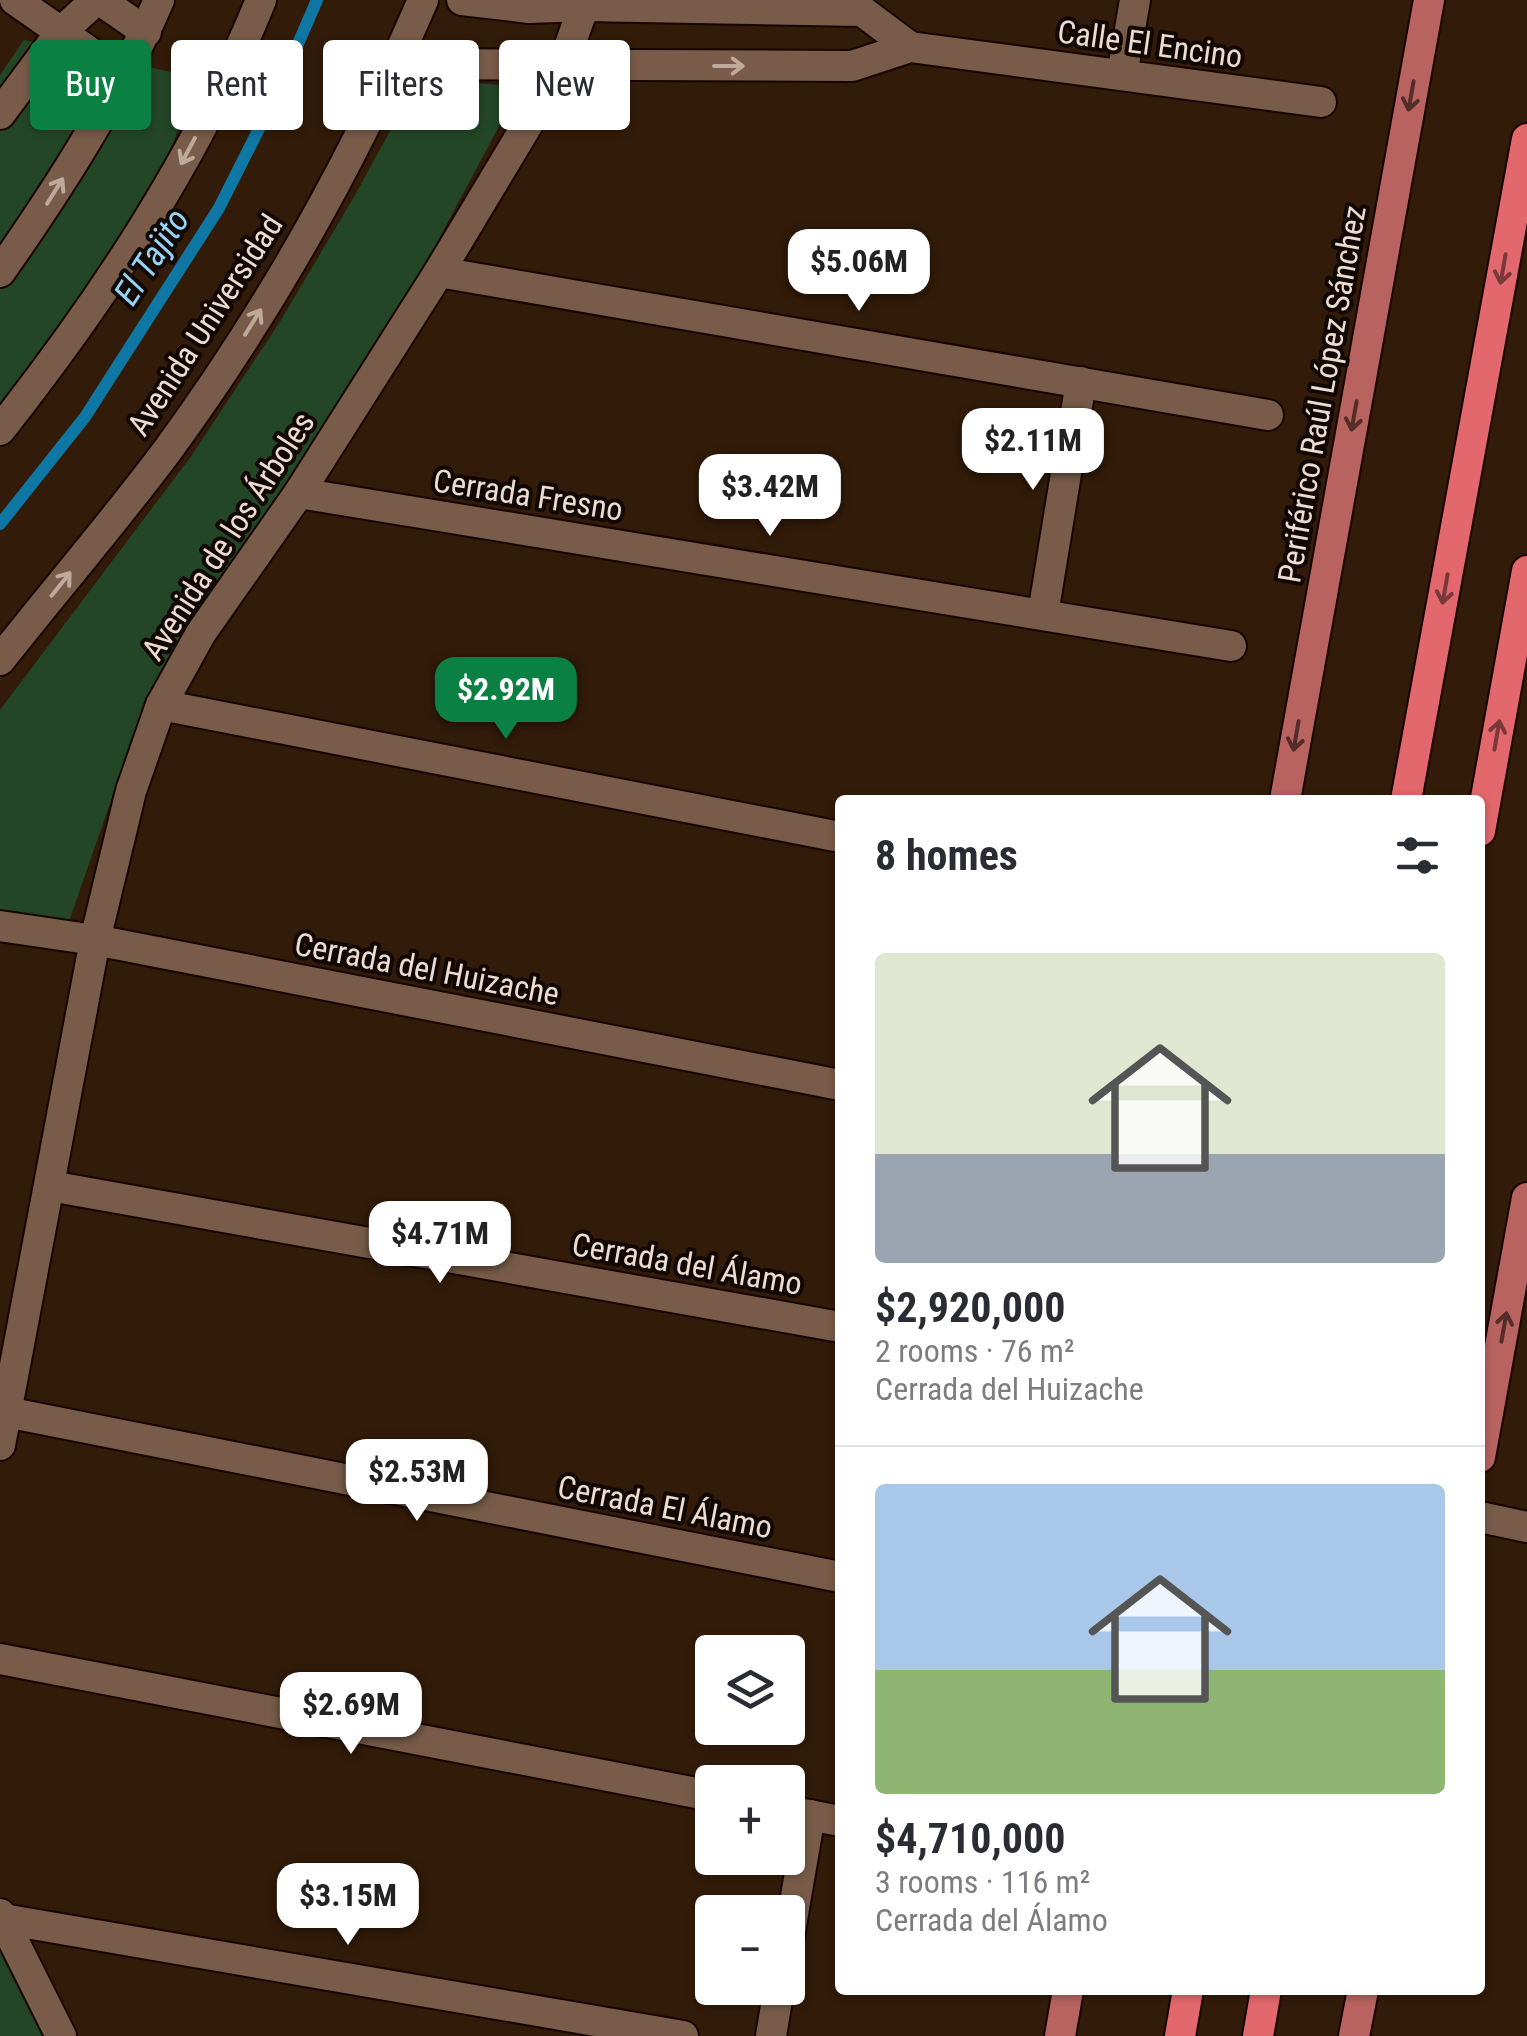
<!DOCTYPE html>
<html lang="en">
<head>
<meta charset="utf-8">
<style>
	:root { --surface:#fff; --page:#f7f7f7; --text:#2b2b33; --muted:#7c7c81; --line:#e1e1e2; --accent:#0b8043 }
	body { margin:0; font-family:"Roboto Condensed",sans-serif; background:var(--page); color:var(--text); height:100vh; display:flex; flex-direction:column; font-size:38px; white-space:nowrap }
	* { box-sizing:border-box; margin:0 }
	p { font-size:32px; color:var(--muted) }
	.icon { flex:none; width:55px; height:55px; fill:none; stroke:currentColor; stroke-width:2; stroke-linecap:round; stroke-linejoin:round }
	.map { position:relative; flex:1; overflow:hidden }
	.panel { position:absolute; left:835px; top:795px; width:650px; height:1200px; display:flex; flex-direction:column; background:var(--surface); border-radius:10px; box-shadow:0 2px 8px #0004 }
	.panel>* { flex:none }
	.top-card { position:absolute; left:30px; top:40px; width:655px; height:90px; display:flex; gap:20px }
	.controls { position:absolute; left:695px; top:1635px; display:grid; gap:20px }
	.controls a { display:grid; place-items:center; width:110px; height:110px; border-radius:10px; background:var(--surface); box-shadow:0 2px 8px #0004; font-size:50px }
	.price { position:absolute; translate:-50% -85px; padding:0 22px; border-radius:20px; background:#fff; color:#222; font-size:32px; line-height:65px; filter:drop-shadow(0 2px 5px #0008) }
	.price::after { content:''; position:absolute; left:50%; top:60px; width:30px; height:22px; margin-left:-15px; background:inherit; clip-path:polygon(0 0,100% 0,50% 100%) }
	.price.on { background:var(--accent); color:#fff }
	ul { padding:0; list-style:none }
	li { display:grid; align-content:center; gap:20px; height:530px; padding:0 40px }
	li+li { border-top:2px solid var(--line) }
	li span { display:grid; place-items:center; height:310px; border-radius:10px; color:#555 }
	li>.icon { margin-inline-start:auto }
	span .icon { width:180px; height:180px; fill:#fffc; stroke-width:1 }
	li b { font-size:42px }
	h2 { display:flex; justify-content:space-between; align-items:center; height:120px; padding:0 40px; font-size:42px }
	.tag { padding:0 35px; border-radius:10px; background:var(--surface); box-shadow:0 2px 8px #0004; font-size:35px; line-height:90px }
	.tag.on { background:var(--accent); color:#fff }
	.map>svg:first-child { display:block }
	.green { fill:#234626 }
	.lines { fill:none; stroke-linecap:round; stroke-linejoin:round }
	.stream { stroke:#0f77a3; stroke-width:12 }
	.minor-casing { stroke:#190500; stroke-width:34 }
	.major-casing { stroke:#190500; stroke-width:34 }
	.highway-casing { stroke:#190500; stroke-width:34 }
	.minor { stroke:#785c49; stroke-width:30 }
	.major { stroke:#b8635f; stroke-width:30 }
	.highway { stroke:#e2686d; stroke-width:30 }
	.oneway { stroke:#bea99b }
	.oneway2 { stroke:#542c28 }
	.oneway3 { stroke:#7a3838 }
	.labels { text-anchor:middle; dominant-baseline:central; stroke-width:8; stroke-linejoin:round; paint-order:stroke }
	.street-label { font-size:32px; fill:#ecdcd1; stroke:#120803 }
	.water-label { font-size:35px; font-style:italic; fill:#94d5f9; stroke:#120803 }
</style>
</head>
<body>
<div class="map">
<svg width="1527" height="2036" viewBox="0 0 1527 2036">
	<rect width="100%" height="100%" fill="#321b09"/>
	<!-- green -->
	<g class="green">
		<path d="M24,40L194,77L161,184L69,329L0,409V75Z"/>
		<path d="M419,78L520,87L411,291L137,726L66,930L0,914V710L192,455L281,320L355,195Z"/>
		<path d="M0,1924L57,2036H0Z"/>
	</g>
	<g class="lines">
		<!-- stream -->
		<path class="stream" d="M0,524L85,417L219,208L274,99L317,0"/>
		<!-- minor casing -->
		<g class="minor-casing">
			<g id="minor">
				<path d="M15,0L124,76"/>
				<path d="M100,0L146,32"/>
				<path d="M462,0L529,8L585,6L862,11L910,47"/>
				<path d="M395,64L852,66L910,47L1321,102"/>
				<path d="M1122,75L1135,0"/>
				<path d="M0,114L61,32L96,0"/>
				<path d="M0,272C61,185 117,97 159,0"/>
				<path d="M439,272L1268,415"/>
				<path d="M0,430C104,298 197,157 261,0"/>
				<path d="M299,493L1231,646"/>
				<path d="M1043,614L1081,382"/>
				<path d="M0,660C55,590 114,522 167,451C269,312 355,158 423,0"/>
				<path d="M161,705L840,837"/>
				<path d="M0,926L95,940L840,1085"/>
				<path d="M50,1186L840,1327"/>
				<path d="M6,1412L840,1577"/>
				<path d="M0,1445L95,940L131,791L161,705L201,633L299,493L439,272L562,67L586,0"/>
				<path d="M1480,1517L1527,1527"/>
				<path d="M0,1659L712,1796"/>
				<path d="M788,1811L840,1821"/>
				<path d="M0,1914L61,2036"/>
				<path d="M3,1919L683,2036"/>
				<path d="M788,1943L810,1815"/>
				<path d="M771,2036L779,1988"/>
			</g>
		</g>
		<!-- major casing -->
		<g class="major-casing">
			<g id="major">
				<path d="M1285,800L1429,0"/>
				<path d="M1480,1457L1527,1198"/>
				<path d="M1060,2036L1068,1990"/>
				<path d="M1354,2036L1363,1990"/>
			</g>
		</g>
		<!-- highway casing -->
		<g class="highway-casing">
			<g id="highway">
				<path d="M1406,800L1527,139"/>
				<path d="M1480,831L1527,571"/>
				<path d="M1180,2036L1188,1990"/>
				<path d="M1258,2036L1266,1990"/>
			</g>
		</g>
		<!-- minor -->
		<use href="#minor" class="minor"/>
		<!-- major -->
		<use href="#major" class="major"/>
		<!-- highway -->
		<use href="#highway" class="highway"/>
	</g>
	<!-- one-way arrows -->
	<defs><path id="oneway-shaft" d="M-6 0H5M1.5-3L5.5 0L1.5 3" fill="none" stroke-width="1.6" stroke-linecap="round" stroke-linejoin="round" transform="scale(2.5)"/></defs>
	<g class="oneway">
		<use href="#oneway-shaft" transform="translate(729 66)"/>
		<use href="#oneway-shaft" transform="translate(188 151) rotate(118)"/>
		<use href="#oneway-shaft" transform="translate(55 191) rotate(-58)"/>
		<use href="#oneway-shaft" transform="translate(253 322) rotate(-58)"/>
		<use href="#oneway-shaft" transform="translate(61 584) rotate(-51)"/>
	</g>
	<g class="oneway2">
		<use href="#oneway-shaft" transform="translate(1411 96) rotate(100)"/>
		<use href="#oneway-shaft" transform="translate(1354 416) rotate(100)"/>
		<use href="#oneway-shaft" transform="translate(1296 736) rotate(100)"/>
		<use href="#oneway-shaft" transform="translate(1504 1327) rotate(-80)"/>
	</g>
	<g class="oneway3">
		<use href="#oneway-shaft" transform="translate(1503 269) rotate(100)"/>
		<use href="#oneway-shaft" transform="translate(1445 589) rotate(100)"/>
		<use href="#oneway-shaft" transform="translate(1497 735) rotate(-80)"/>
	</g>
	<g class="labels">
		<!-- street labels -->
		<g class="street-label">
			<text transform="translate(1150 44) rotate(8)">Calle El Encino</text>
			<text transform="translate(205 325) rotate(-57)">Avenida Universidad</text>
			<text transform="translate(1322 394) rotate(-80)">Periférico Raúl López Sánchez</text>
			<text transform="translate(528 495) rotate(9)">Cerrada Fresno</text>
			<text transform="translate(228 536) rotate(-57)">Avenida de los Árboles</text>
			<text transform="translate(427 969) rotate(11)">Cerrada del Huizache</text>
			<text transform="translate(687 1264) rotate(10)">Cerrada del Álamo</text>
			<text transform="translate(665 1507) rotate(11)">Cerrada El Álamo</text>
		</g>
		<!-- water labels -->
		<g class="water-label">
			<text transform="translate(152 257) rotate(-57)">El Tajito</text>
		</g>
	</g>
</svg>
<div class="controls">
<a><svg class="icon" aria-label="layers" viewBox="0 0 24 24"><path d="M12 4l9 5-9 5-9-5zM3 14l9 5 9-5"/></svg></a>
<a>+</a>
<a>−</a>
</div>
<b class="price" style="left:859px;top:314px">$5.06M</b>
<b class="price" style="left:1033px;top:493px">$2.11M</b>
<b class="price" style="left:770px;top:539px">$3.42M</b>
<b class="price on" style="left:506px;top:742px">$2.92M</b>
<b class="price" style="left:440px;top:1286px">$4.71M</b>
<b class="price" style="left:417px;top:1524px">$2.53M</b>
<b class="price" style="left:351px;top:1757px">$2.69M</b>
<b class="price" style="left:348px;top:1948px">$3.15M</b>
<div class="top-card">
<a class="tag on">Buy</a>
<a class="tag">Rent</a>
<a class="tag">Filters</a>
<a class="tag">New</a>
</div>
<section class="panel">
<h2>8 homes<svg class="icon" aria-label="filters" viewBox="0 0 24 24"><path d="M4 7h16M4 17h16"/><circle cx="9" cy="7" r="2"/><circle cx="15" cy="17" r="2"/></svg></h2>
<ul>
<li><span style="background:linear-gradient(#dfe7d0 65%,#9aa5b1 0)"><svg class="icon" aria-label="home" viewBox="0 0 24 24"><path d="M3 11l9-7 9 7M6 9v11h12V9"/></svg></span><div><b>$2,920,000</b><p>2 rooms · 76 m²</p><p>Cerrada del Huizache</p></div></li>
<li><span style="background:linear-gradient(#a9c7e8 60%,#8fb573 0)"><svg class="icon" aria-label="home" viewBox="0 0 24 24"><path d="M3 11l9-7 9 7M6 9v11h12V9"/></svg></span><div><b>$4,710,000</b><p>3 rooms · 116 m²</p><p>Cerrada del Álamo</p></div></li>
</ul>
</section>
</div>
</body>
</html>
